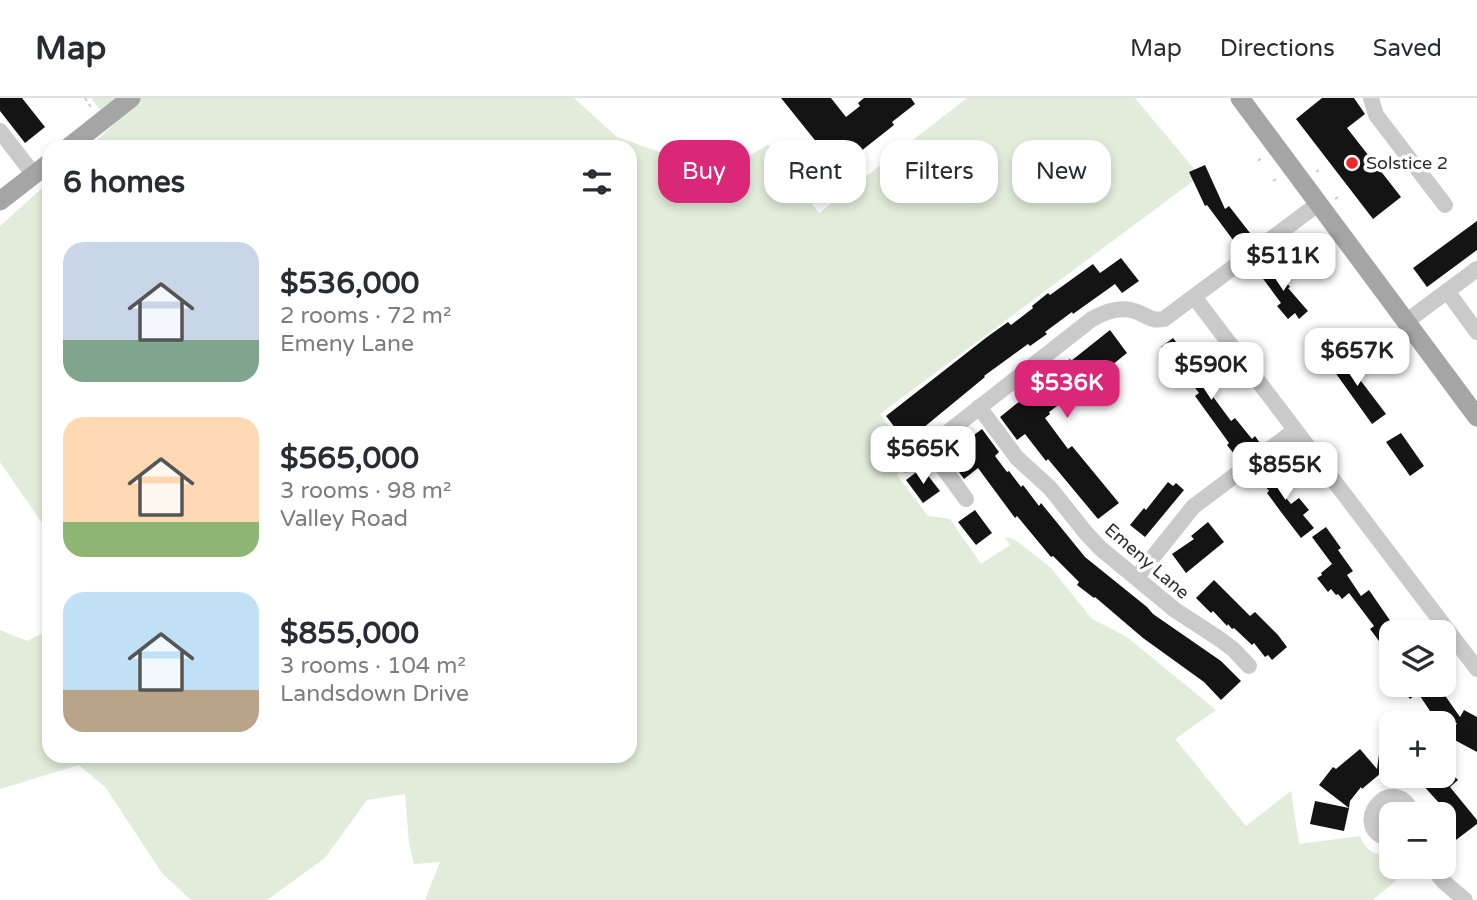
<!DOCTYPE html>
<html lang="en">
<head>
<meta charset="utf-8">
<style>
	:root { --surface:#fff; --page:#f2f2f3; --text:#2b2b33; --muted:#7c7c81; --line:#e1e1e2; --accent:#db2777 }
	body { margin:0; font-family:"Varela Round",sans-serif; background:var(--page); color:var(--text); height:100vh; display:flex; flex-direction:column; font-size:26px; white-space:nowrap }
	* { box-sizing:border-box; margin:0 }
	p { font-size:23px; color:var(--muted) }
	.icon { flex:none; width:38px; height:38px; fill:none; stroke:currentColor; stroke-width:2; stroke-linecap:round; stroke-linejoin:round }
	.map { position:relative; flex:1; overflow:hidden }
	.panel { position:absolute; left:42px; top:42px; width:595px; height:623px; display:flex; flex-direction:column; background:var(--surface); border-radius:21px; box-shadow:0 4px 10px #0003 }
	.panel>* { flex:none }
	.top-card { position:absolute; left:658px; top:42px; width:665px; height:63px; display:flex; gap:14px }
	.fabs { position:absolute; left:1379px; top:522px; display:grid; gap:14px }
	.fabs a { display:grid; place-items:center; width:77px; height:77px; border-radius:14px; background:var(--surface); box-shadow:0 4px 10px #0003; font-size:35px }
	.price { position:absolute; translate:-50% -60px; padding:0 16px; border-radius:14px; background:#fff; color:#222; font-size:23px; line-height:46px; filter:drop-shadow(0 2px 4px #0008) }
	.price::after { content:''; position:absolute; left:50%; top:42px; width:21px; height:16px; margin-left:-10px; background:inherit; clip-path:polygon(0 0,100% 0,50% 100%) }
	.price.active { background:var(--accent); color:#fff }
	ul { padding:0; list-style:none }
	li { display:flex; align-items:center; gap:21px; height:175px; padding:0 21px }
	li span { display:grid; place-items:center; flex:none; width:196px; height:140px; border-radius:21px; color:#555 }
	li>.icon { margin-inline-start:auto }
	span .icon { width:84px; height:84px; fill:#fffc; stroke-width:1 }
	li b { font-size:30px }
	h2 { display:flex; justify-content:space-between; align-items:center; height:84px; padding:0 21px; font-size:30px }
	.chip { padding:0 24px; border-radius:21px; background:var(--surface); box-shadow:0 4px 10px #0003; font-size:24px; line-height:63px }
	.chip.active { background:var(--accent); color:#fff }
	header { display:flex; align-items:center; gap:42px; box-sizing:border-box; height:98px; padding:0 35px; background:var(--surface); border-bottom:2px solid var(--line) }
	header strong { font-size:33px }
	nav { display:flex; gap:38px; margin-inline-start:auto; font-size:24px }
	.map>svg:first-child { display:block }
	.green { fill:#e2ecda }
	.building { fill:#141414 }
	.lines { fill:none; stroke-linecap:round; stroke-linejoin:round }
	.path { stroke:#cacaca; stroke-width:2; stroke-dasharray:3.5 3.5; stroke-linecap:butt }
	.minor { stroke:#cacaca; stroke-width:16 }
	.major { stroke:#a5a5a5; stroke-width:19 }
	.poi-dot { fill:#ef2825; stroke:#fff; stroke-width:2.5 }
	.labels { text-anchor:middle; dominant-baseline:central; stroke-width:7; stroke-linejoin:round; paint-order:stroke }
	.poi-label { font-size:18px; fill:#2d2d2d; stroke:#fff; text-anchor:start }
	.street-label { font-size:18px; fill:#2d2d2d; stroke:#fff }
</style>
</head>
<body>
<header>
<strong>Map</strong>
<nav><a>Map</a><a>Directions</a><a>Saved</a></nav>
</header>
<div class="map">
<svg width="1477" height="802" viewBox="0 0 1477 802">
	<rect width="100%" height="100%" fill="#fff"/>
	<!-- green -->
	<g class="green">
		<path d="M91,0H574L617,39L685,63L735,65L768,47L819,115L967,0H1135L1200,78L880,316L906,353L897,377L928,418L950,421L981,466L1010,447L1004,439L1014,441L1051,470L1092,521L1127,539L1216,612L1175,641L1246,728L1291,693L1299,746L1360,738C1366,753 1375,758 1391,757V768H1403L1407,773L1373,802H425L440,764L414,766L409,745L405,696L367,702L325,760L267,802H191L162,775L106,690L79,667L0,691V532L27,543L49,532V658H630V49H89L112,28Z"/>
		<path d="M49,84V435L0,364V128Z"/>
	</g>
	<!-- building -->
	<g class="building">
		<path d="M0,0H22L45,29L25,45L0,13Z"/>
		<path d="M781,0H831L846,19L860,8L858,5L864,0H911L915,6L892,24L894,27L856,57L854,54L840,65L830,53L826,56Z"/>
		<path d="M1322,0H1354L1365,16L1347,30L1401,99L1373,121L1296,21Z"/>
		<path d="M1205,67L1225,111L1229,108L1250,135L1236,146L1207,107L1205,108L1189,74Z"/>
		<path d="M1477,123V152L1427,189L1413,170Z"/>
		<path d="M1121,160L1139,183L1122,195L1115,186L1073,216L1072,214L1045,234L1047,236L1030,248L1028,246L984,278L985,279L906,344L886,318L987,239L1008,224L1011,227L1033,210L1032,208L1048,195L1050,197L1093,166L1100,175Z"/>
		<path d="M1268,167L1273,173L1276,171L1290,189L1288,190L1308,213L1299,221L1295,215L1288,221L1277,208L1281,205L1258,174Z"/>
		<path d="M1110,232L1127,255L1092,283V282L1049,314L1050,316L1045,320L1068,351L1072,348L1119,405L1098,421L1048,361L1046,363L1025,336L1017,342L1000,319L1035,291L1034,289L1070,261L1071,263Z"/>
		<path d="M1173,240L1198,273L1200,271L1216,292L1211,296L1231,323L1235,320L1252,341L1255,338L1260,345L1239,362L1227,347L1229,345L1195,298L1199,295L1183,274L1180,275L1161,249Z"/>
		<path d="M1339,254L1386,316L1372,326L1327,263Z"/>
		<path d="M982,331L999,354L995,358L1007,374L1009,373L1021,389L1023,387L1039,408L1041,405L1085,459L1147,509L1153,516L1221,563L1241,583L1221,602L1204,584L1143,540L1095,499L1094,500L1077,487L1079,484L1053,458L1051,459L1017,418L1015,420L978,370L964,381L947,357Z"/>
		<path d="M1401,335L1424,368L1410,378L1386,344Z"/>
		<path d="M1267,366L1283,387L1278,390L1291,406L1299,400L1309,412L1303,417L1314,430L1301,440L1281,414L1267,395L1269,393L1255,375Z"/>
		<path d="M922,370L940,393L923,405L906,382Z"/>
		<path d="M1168,384L1173,388L1176,385L1184,392L1145,439L1130,427L1144,410L1146,412Z"/>
		<path d="M975,412L992,435L976,447L958,424Z"/>
		<path d="M1208,424L1224,444L1186,475L1172,456L1194,441L1191,438Z"/>
		<path d="M1326,429L1341,450L1338,452L1353,473L1347,477L1361,498L1369,492L1398,534H1391V559L1370,531L1374,528L1349,495L1342,501L1338,496L1336,497L1331,491L1328,494L1317,480L1322,477L1321,475L1332,466L1312,439Z"/>
		<path d="M1214,482L1250,518L1255,514L1278,537L1287,549L1272,562L1268,557L1265,559L1254,545L1252,547L1234,530L1232,531L1228,526L1227,528L1213,513L1211,515L1196,500Z"/>
		<path d="M1399,586H1437L1460,619L1464,612L1477,619V654L1449,639L1457,625H1438L1418,595L1410,601Z"/>
		<path d="M1381,642L1391,643V675L1379,673L1381,675L1362,691L1361,689L1350,703L1349,710L1319,687L1333,669L1336,671L1360,651L1377,671Z"/>
		<path d="M1444,667L1458,682L1450,689L1477,722V726L1452,745L1444,734V716H1439L1435,710L1440,706L1421,685L1404,677H1444Z"/>
		<path d="M1315,703L1349,710L1344,733L1310,726Z"/>
	</g>
	<g class="lines">
		<!-- path -->
		<g class="path">
			<path d="M85,0L92,11"/>
			<path d="M1258,63L1262,59"/>
			<path d="M1316,74L1321,71"/>
			<path d="M1273,83L1278,80"/>
			<path d="M1335,101L1340,98"/>
		</g>
		<!-- minor -->
		<g class="minor">
			<path d="M1371,0L1376,17L1445,107"/>
			<path d="M0,33L34,77"/>
			<path d="M1447,193L1477,234"/>
			<path d="M1195,200L1477,571"/>
			<path d="M1407,223L1477,171"/>
			<path d="M979,309L1017,360L1050,390L1086,435L1100,450L1175,512L1221,542L1234,552L1249,568"/>
			<path d="M928,349L966,401"/>
			<path d="M906,367L1092,221C1104,214 1117,209 1131,212C1145,215 1149,224 1164,221L1318,106"/>
			<path d="M1137,479L1193,409L1294,333"/>
			<path d="M1391,741C1345,732 1392,669 1413,716"/>
			<path d="M1431,768L1444,784L1465,802"/>
		</g>
		<!-- major -->
		<g class="major">
			<path d="M1240,0L1477,319"/>
			<path d="M69,49L131,0"/>
			<path d="M0,103L49,65"/>
		</g>
	</g>
	<!-- markers -->
	<circle class="poi-dot" cx="1352" cy="65" r="7"/>
	<g class="labels">
		<!-- poi labels -->
		<g class="poi-label">
			<text x="1366" y="65">Solstice 2</text>
		</g>
		<!-- street labels -->
		<g class="street-label">
			<text transform="translate(1147 463) rotate(41)">Emeny Lane</text>
		</g>
	</g>
</svg>
<div class="fabs">
<a><svg class="icon" aria-label="layers" viewBox="0 0 24 24"><path d="M12 4l9 5-9 5-9-5zM3 14l9 5 9-5"/></svg></a>
<a>+</a>
<a>−</a>
</div>
<b class="price" style="left:1283px;top:195px">$511K</b>
<b class="price" style="left:1357px;top:290px">$657K</b>
<b class="price" style="left:1211px;top:304px">$590K</b>
<b class="price active" style="left:1067px;top:322px">$536K</b>
<b class="price" style="left:923px;top:388px">$565K</b>
<b class="price" style="left:1285px;top:404px">$855K</b>
<div class="top-card">
<a class="chip active">Buy</a>
<a class="chip">Rent</a>
<a class="chip">Filters</a>
<a class="chip">New</a>
</div>
<section class="panel">
<h2>6 homes<svg class="icon" aria-label="filters" viewBox="0 0 24 24"><path d="M4 7h16M4 17h16"/><circle cx="9" cy="7" r="2"/><circle cx="15" cy="17" r="2"/></svg></h2>
<ul>
<li><span style="background:linear-gradient(#c9d6e8 70%,#7fa58c 0)"><svg class="icon" aria-label="home" viewBox="0 0 24 24"><path d="M3 11l9-7 9 7M6 9v11h12V9"/></svg></span><div><b>$536,000</b><p>2 rooms · 72 m²</p><p>Emeny Lane</p></div></li>
<li><span style="background:linear-gradient(#ffd9b3 75%,#8fb573 0)"><svg class="icon" aria-label="home" viewBox="0 0 24 24"><path d="M3 11l9-7 9 7M6 9v11h12V9"/></svg></span><div><b>$565,000</b><p>3 rooms · 98 m²</p><p>Valley Road</p></div></li>
<li><span style="background:linear-gradient(#bfe0f5 70%,#b9a48a 0)"><svg class="icon" aria-label="home" viewBox="0 0 24 24"><path d="M3 11l9-7 9 7M6 9v11h12V9"/></svg></span><div><b>$855,000</b><p>3 rooms · 104 m²</p><p>Landsdown Drive</p></div></li>
</ul>
</section>
</div>
</body>
</html>
